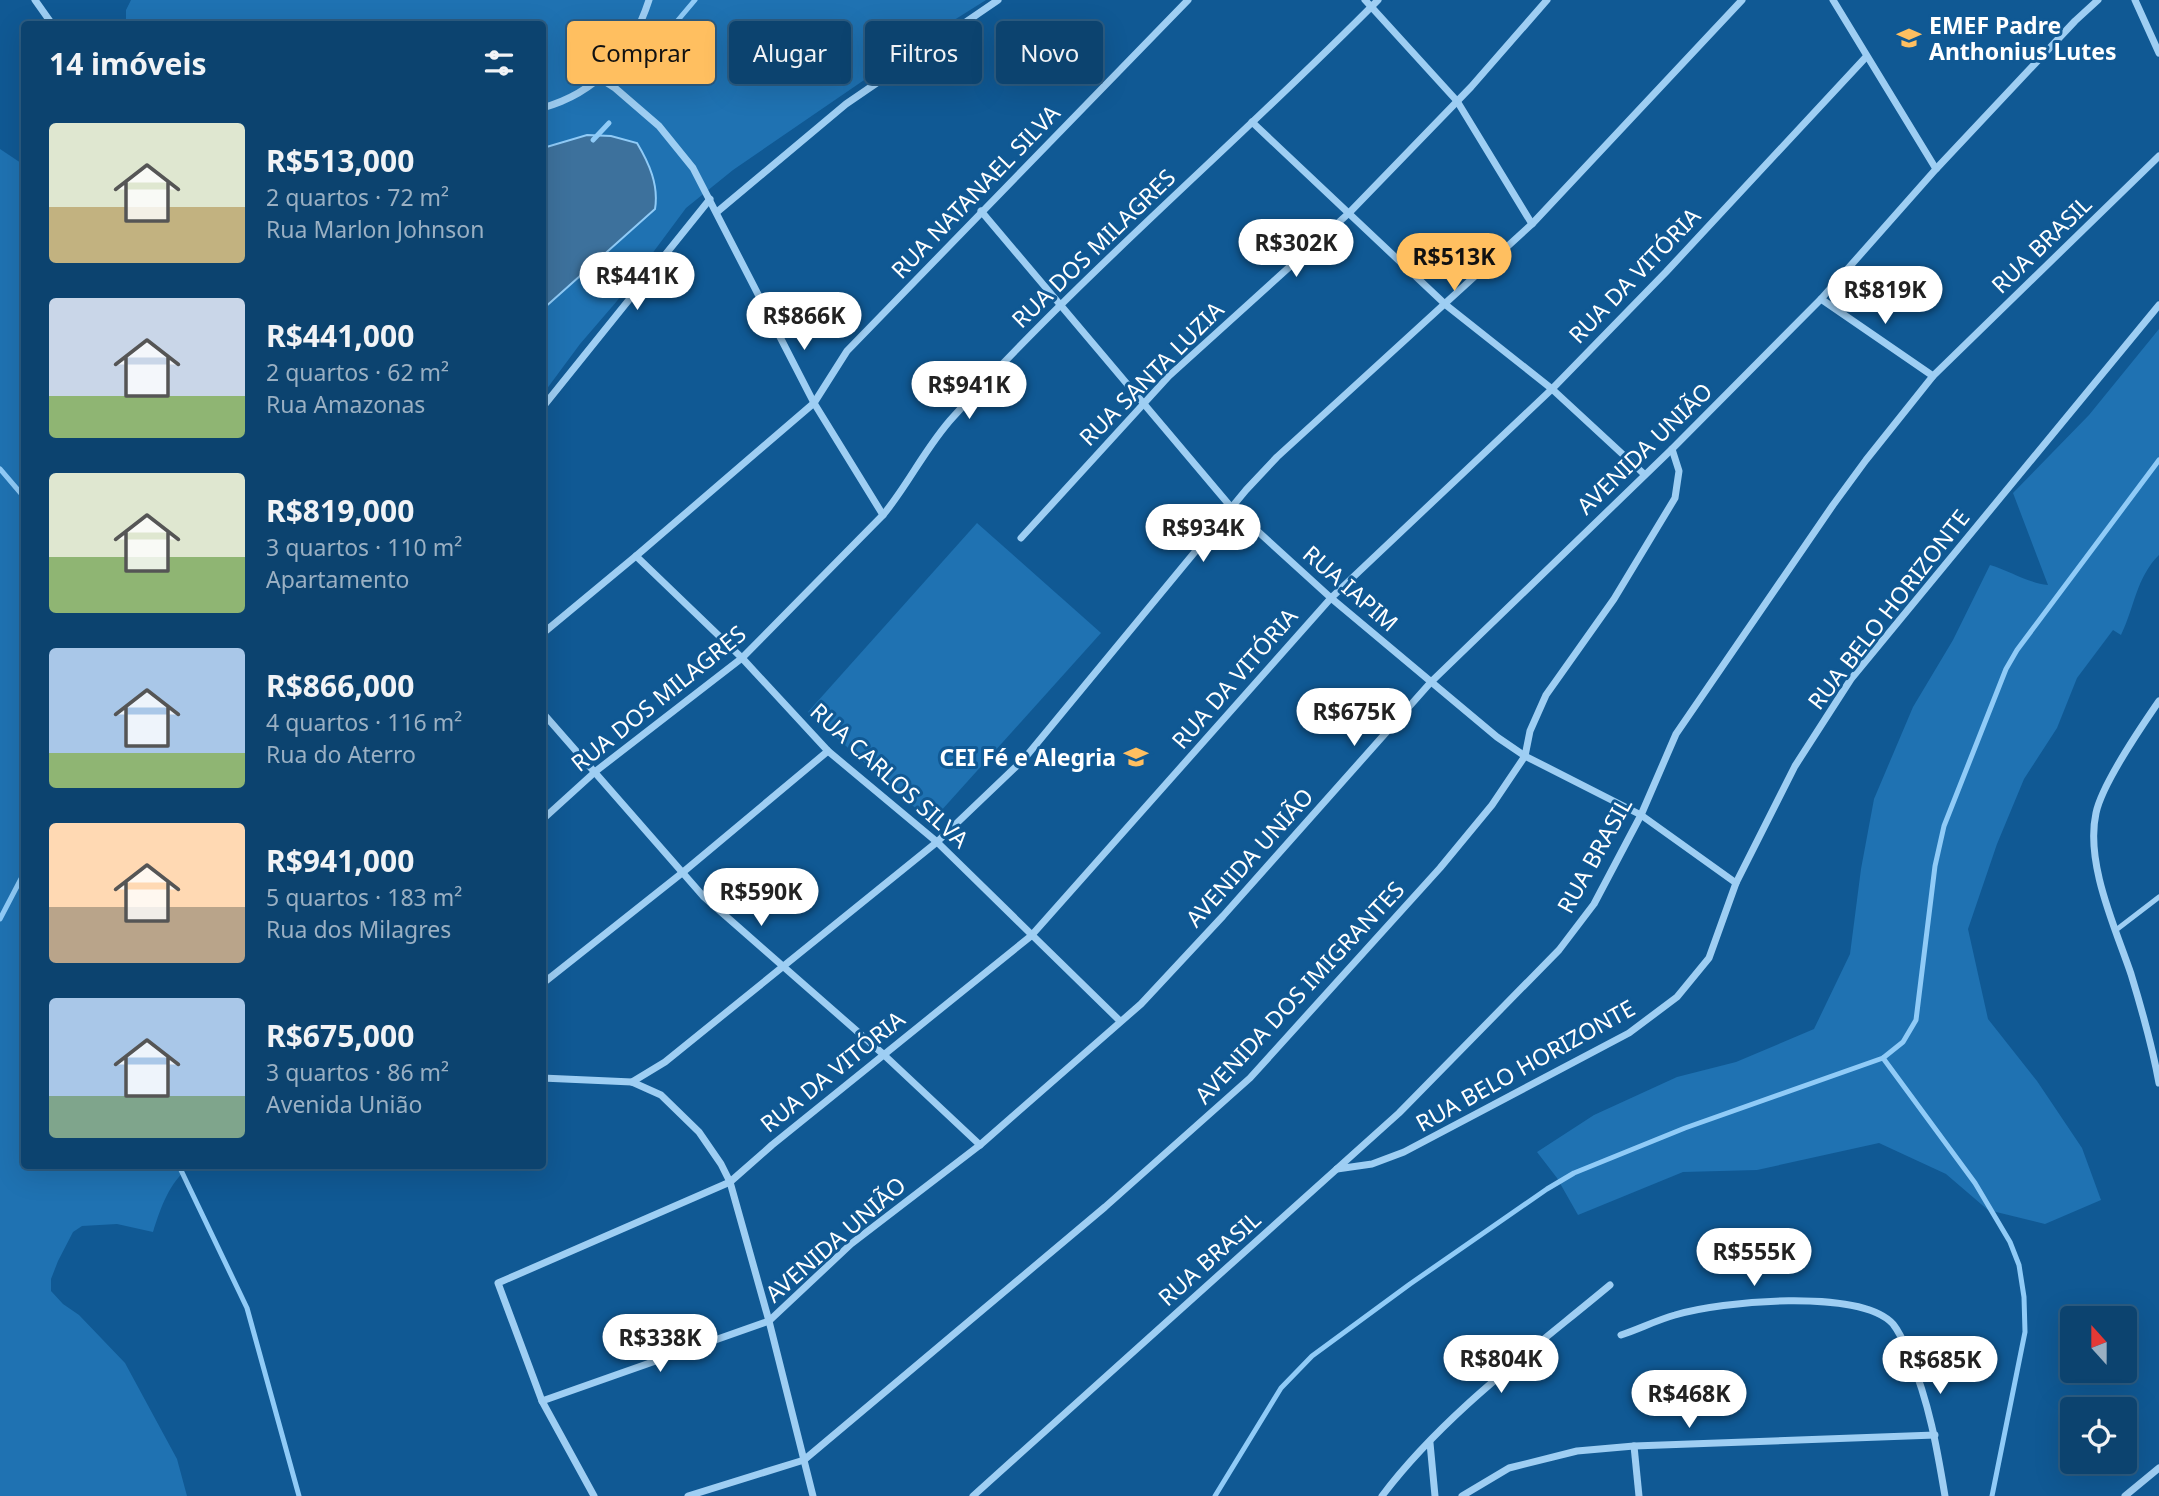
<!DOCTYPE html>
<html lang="pt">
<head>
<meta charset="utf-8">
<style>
	:root { --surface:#0c436f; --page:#154a74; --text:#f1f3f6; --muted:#9ab0c3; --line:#2c5c82; --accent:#ffbf60 }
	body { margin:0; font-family:"Noto Sans",sans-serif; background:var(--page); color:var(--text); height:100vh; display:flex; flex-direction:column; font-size:26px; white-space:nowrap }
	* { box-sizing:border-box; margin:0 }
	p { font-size:23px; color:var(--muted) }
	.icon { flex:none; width:38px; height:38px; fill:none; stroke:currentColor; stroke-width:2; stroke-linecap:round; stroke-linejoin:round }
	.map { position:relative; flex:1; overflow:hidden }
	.details { position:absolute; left:21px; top:21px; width:525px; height:1148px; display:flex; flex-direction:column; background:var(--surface); border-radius:7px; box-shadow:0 7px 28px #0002,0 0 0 2px var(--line) }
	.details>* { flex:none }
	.banner { position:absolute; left:567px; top:21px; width:665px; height:63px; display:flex; gap:14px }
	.needle { width:46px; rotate:339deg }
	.tools { position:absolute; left:2060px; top:1306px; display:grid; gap:14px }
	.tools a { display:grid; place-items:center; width:77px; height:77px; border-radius:7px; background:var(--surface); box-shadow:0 7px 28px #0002,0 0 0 2px var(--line); font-size:35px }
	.price { position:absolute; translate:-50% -60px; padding:0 16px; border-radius:24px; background:#fff; color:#222; font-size:23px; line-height:46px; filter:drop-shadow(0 2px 4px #0008) }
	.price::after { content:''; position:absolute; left:50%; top:42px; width:21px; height:16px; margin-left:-10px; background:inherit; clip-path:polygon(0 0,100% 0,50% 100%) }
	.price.current { background:var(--accent); color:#111 }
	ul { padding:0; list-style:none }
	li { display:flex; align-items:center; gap:21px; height:175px; padding:0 28px }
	li span { display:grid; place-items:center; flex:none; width:196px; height:140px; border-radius:7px; color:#555 }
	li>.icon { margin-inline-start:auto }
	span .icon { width:84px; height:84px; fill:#fffc; stroke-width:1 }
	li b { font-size:30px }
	h2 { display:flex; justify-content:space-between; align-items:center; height:84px; padding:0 28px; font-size:30px }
	.chip { padding:0 24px; border-radius:7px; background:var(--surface); box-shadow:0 7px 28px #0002,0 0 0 2px var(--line); font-size:24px; line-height:63px }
	.chip.current { background:var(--accent); color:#111 }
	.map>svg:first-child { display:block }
	.green { fill:#1f72b2 }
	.water { fill:#3d719c; stroke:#90cbf7; stroke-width:2 }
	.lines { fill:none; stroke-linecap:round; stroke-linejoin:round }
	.stream { stroke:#90cbf7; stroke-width:5 }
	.service { stroke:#9ecef3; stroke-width:5 }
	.minor { stroke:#9ecef3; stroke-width:7 }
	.labels { text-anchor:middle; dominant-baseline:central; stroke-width:6; stroke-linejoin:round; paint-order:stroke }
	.poi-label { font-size:23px; font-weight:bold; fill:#fff; stroke:#105994; text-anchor:start }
	.street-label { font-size:23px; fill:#fff; stroke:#105994 }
</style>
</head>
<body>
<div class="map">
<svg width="2159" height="1496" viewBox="0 0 2159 1496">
	<rect width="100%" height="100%" fill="#105994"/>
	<!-- green -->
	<g class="green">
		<path d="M131,0H986L924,39L733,170L686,208L617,301L580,344L543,394V309L628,234L657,200L649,163L587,135L543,148L542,24H126V10Z"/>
		<path d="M0,149L24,165V1166H190C169,1183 161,1207 153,1232L117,1224L82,1226L73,1232L58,1261L51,1279V1291L63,1304L79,1315L125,1363L177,1459L187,1496H0Z"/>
		<path d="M2159,329V555C2136,578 2135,606 2121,635L2113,630L2077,678L2057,728L2024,779L1997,844L1968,929L1988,1019L2037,1081L2082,1148L2101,1200L2045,1224L1988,1210L1946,1174L1879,1143L1757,1170L1683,1172L1578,1215L1557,1178L1537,1152L1594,1115L1677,1077L1736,1062L1814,1029L1850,954L1861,869L1874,799L1913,707L1953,640L1990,565C2010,571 2028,583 2048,585L2013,493L2089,415Z"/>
		<path d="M977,523L1101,633L931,822L808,712Z"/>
	</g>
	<!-- water -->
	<path class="water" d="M587,135L611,136L637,143C649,163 659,185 655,209L543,309V148Z"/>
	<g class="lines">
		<!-- stream -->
		<g class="stream">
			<path d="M641,64L695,0"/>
			<path d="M593,140L609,123"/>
			<path d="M0,469L24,497"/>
			<path d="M0,919L24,873"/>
			<path d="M1883,1058L1975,1183L2010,1242L2019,1265L2024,1297L2025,1332L1992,1496"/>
			<path d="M179,1166L247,1308L299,1496"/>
			<path d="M1215,1496L1281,1388L1312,1356L1410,1284L1547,1189L1574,1173L1685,1128L1883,1058L1903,1042L1916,1020L1935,866L1944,826L2006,669L2017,650L2159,460"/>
		</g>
		<!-- service -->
		<path class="service" d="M2116,930L2159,897"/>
		<!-- minor -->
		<g class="minor">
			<path d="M35,0L52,24"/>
			<path d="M1365,0L1457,101L1532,224"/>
			<path d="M1833,0L1936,169"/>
			<path d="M2135,0L2159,53"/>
			<path d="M601,79L615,88L659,126L693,168L814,403L883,515"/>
			<path d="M542,108C597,93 632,53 649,0"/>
			<path d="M1252,122L1446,305L1552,389L1644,474"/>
			<path d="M981,211L1231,507L1331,598L1497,737L1525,756L1641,815L1736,883"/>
			<path d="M717,212L846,104L998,0"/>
			<path d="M1821,299L1933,376"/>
			<path d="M542,408L710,199"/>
			<path d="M1021,538L1169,376L1349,213L1471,87L1547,0"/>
			<path d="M636,556L742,658L828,751L937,842L1120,1021"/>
			<path d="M542,634L636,556L814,403L847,351L1188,0"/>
			<path d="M2159,701C2141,727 2102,784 2096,813C2085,863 2115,927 2131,974C2142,1010 2152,1045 2159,1083"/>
			<path d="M542,712L703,896L883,1054L980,1145"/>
			<path d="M542,820L596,771L742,658L883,515C909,484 926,446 954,416C1087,269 1239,141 1378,0"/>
			<path d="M542,984L682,873L828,751"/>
			<path d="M542,1078L632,1082L661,1095L699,1132L721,1164L730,1182L769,1321L813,1496"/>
			<path d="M632,1082L665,1062L937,842L1024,759L1246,490L1277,457L1532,224L1742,0"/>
			<path d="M1337,1169L1372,1164L1404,1152L1629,1033L1677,997L1709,958L1736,883L1795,766L1851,679L2159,305"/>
			<path d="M1621,1335C1639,1329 1657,1320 1675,1315C1720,1301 1860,1288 1893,1324C1901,1334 1905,1345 1910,1357C1929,1402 1937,1448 1945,1496"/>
			<path d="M542,1401L769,1321L851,1244L980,1145L1141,1004L1223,916L1431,682L1672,449L1821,299L1936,169L2075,21L2098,0"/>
			<path d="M1430,1443L1435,1496"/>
			<path d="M1634,1446L1639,1496"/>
			<path d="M594,1496L542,1401L498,1283L730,1182L772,1145L1031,936L1331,598L1552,389L1666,272L1866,57"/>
			<path d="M688,1496L804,1460L1105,1207L1250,1078L1440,868L1492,805L1525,756L1530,731L1546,695L1614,599L1675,498L1679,471L1672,449"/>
			<path d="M973,1496L1399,1113L1559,950L1594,904L1641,815L1676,734L1833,505L1866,460L1933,376L2159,156"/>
			<path d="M1382,1496C1443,1415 1532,1350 1610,1285"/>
			<path d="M1462,1496L1509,1468L1577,1451L1634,1446L1935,1435"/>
			<path d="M2125,1496L2159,1468"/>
		</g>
	</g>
	<!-- icons -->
	<defs>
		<g id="school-bare" transform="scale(1.89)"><path d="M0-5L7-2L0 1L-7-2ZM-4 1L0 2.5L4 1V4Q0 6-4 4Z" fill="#ffbf60" stroke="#105994" stroke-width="2.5" paint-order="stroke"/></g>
	</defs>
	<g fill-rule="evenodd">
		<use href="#school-bare" x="1909" y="38"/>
		<use href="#school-bare" x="1136" y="757"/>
	</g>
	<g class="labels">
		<!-- poi labels -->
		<g class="poi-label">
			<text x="1929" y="25">EMEF Padre<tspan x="1929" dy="26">Anthonius Lutes</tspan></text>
			<text x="1116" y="757" text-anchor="end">CEI Fé e Alegria</text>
		</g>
		<!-- street labels -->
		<g class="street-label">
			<text transform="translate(975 191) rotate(-46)">RUA NATANAEL SILVA</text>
			<text transform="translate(2041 244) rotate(-44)">RUA BRASIL</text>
			<text transform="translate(1093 248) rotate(-44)">RUA DOS MILAGRES</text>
			<text transform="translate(1634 275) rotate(-46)">RUA DA VITÓRIA</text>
			<text transform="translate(1151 373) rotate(-45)">RUA SANTA LUZIA</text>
			<text transform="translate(1644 448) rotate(-44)">AVENIDA UNIÃO</text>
			<text transform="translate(1351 588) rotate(41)">RUA IAPIM</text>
			<text transform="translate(1888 609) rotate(-52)">RUA BELO HORIZONTE</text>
			<text transform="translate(1234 678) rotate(-49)">RUA DA VITÓRIA</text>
			<text transform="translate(658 698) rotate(-39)">RUA DOS MILAGRES</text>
			<text transform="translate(890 775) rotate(42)">RUA CARLOS SILVA</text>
			<text transform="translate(1594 855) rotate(-61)">RUA BRASIL</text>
			<text transform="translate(1249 857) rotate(-48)">AVENIDA UNIÃO</text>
			<text transform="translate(1299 992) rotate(-47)">AVENIDA DOS IMIGRANTES</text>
			<text transform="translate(1525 1065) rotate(-29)">RUA BELO HORIZONTE</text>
			<text transform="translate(832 1071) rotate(-39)">RUA DA VITÓRIA</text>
			<text transform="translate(835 1239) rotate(-41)">AVENIDA UNIÃO</text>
			<text transform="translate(1209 1258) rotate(-42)">RUA BRASIL</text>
		</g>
	</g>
</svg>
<div class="tools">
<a><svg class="needle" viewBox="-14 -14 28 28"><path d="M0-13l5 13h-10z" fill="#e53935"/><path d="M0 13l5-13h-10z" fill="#9ab0c3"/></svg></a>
<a><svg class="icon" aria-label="locate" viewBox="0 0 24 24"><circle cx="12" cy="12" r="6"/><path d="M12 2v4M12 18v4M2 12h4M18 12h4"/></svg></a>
</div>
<b class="price" style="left:1296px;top:279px">R$302K</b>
<b class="price current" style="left:1454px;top:293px">R$513K</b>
<b class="price" style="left:637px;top:312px">R$441K</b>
<b class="price" style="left:1885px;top:326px">R$819K</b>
<b class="price" style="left:804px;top:352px">R$866K</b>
<b class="price" style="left:969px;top:421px">R$941K</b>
<b class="price" style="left:1203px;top:564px">R$934K</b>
<b class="price" style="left:1354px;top:748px">R$675K</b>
<b class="price" style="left:761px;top:928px">R$590K</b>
<b class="price" style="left:1754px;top:1288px">R$555K</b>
<b class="price" style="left:660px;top:1374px">R$338K</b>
<b class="price" style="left:1501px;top:1395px">R$804K</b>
<b class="price" style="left:1940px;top:1396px">R$685K</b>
<b class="price" style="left:1689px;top:1430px">R$468K</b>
<div class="banner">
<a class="chip current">Comprar</a>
<a class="chip">Alugar</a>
<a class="chip">Filtros</a>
<a class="chip">Novo</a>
</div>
<section class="details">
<h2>14 imóveis<svg class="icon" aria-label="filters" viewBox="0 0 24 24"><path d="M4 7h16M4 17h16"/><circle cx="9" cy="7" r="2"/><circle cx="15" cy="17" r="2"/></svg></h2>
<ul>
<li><span style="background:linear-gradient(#dfe7d0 60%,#c2b280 0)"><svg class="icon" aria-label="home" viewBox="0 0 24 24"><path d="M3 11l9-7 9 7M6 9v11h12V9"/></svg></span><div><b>R$513,000</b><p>2 quartos · 72 m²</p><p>Rua Marlon Johnson</p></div></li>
<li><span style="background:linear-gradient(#c9d6e8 70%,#8fb573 0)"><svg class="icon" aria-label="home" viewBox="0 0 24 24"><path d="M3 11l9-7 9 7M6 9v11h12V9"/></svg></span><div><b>R$441,000</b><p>2 quartos · 62 m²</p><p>Rua Amazonas</p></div></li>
<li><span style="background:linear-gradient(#dfe7d0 60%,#8fb573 0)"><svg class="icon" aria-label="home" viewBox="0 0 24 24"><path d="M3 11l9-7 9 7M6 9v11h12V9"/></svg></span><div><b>R$819,000</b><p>3 quartos · 110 m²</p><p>Apartamento</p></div></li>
<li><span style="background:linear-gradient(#a9c7e8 75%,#8fb573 0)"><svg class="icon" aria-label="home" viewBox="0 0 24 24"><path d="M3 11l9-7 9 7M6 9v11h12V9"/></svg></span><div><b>R$866,000</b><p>4 quartos · 116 m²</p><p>Rua do Aterro</p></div></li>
<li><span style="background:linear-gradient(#ffd9b3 60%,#b9a48a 0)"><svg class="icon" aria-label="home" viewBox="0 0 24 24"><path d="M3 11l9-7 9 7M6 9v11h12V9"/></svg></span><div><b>R$941,000</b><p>5 quartos · 183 m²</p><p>Rua dos Milagres</p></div></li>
<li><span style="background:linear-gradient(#a9c7e8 70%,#7fa58c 0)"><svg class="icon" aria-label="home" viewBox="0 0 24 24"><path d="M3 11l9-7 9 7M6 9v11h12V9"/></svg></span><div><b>R$675,000</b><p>3 quartos · 86 m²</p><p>Avenida União</p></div></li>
</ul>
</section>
</div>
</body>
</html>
